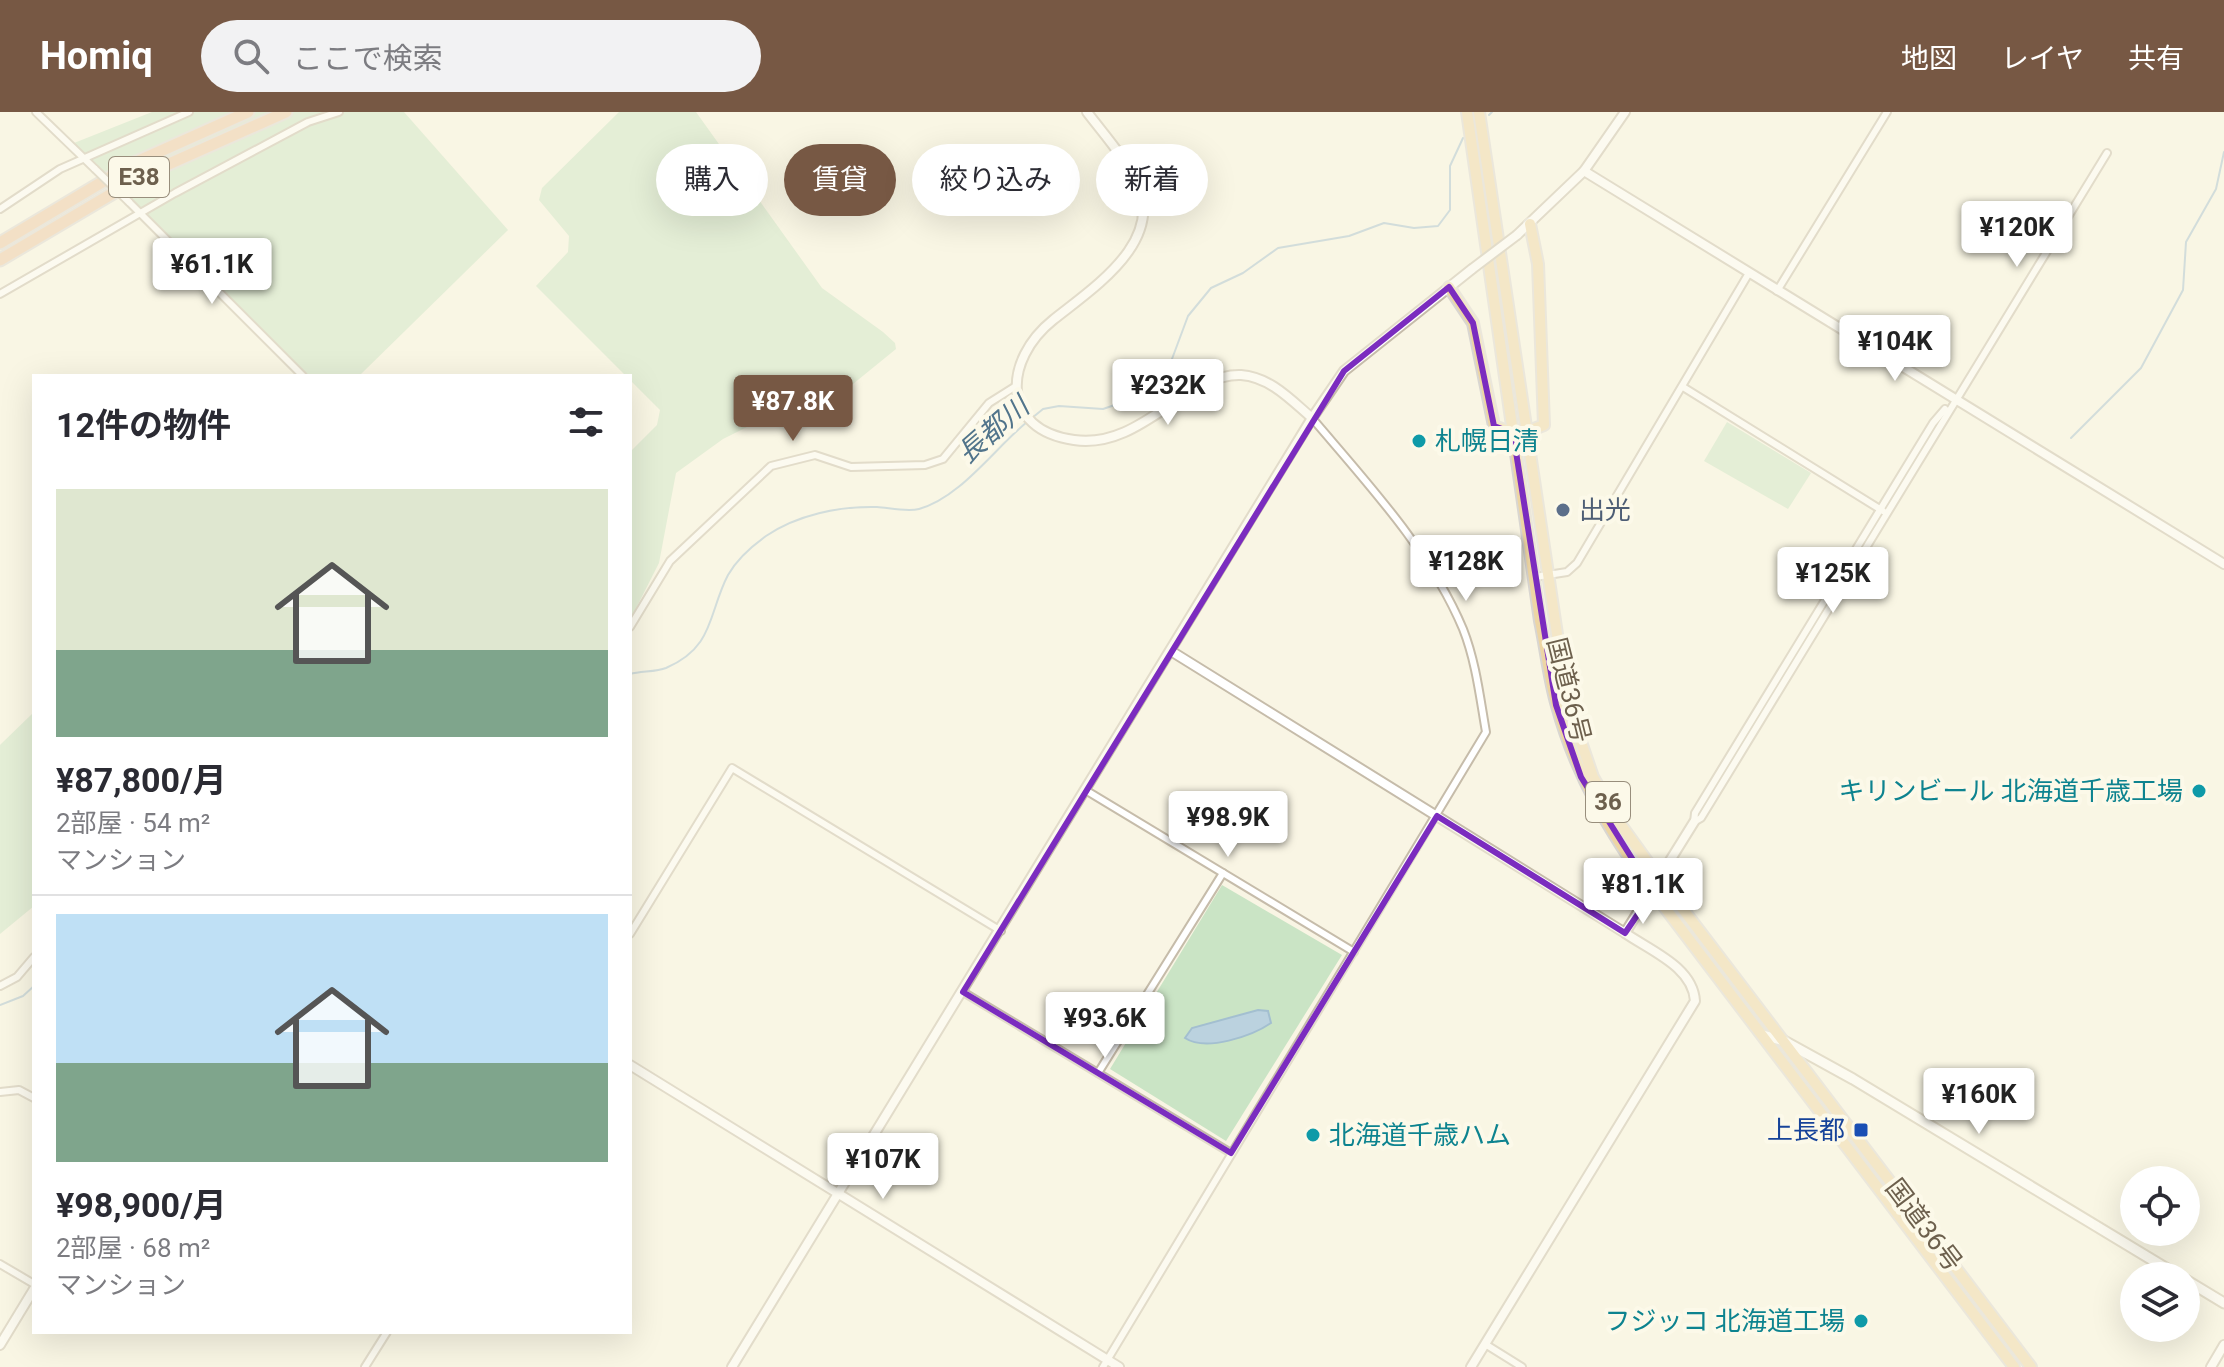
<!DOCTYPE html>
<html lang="ja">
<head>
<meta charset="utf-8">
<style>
	:root { --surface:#fff; --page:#f2f2f3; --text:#2b2b33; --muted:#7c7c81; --line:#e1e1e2; --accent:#775844 }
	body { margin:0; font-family:Roboto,"Noto Sans JP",sans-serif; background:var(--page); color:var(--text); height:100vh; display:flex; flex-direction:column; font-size:30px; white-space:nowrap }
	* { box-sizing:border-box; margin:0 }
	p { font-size:26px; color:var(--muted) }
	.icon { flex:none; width:44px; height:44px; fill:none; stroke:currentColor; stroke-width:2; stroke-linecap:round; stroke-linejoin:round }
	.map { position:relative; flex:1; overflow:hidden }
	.side { position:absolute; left:32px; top:262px; width:600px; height:960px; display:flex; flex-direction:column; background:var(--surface); border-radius:0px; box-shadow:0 8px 32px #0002 }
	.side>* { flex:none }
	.top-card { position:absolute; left:656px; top:32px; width:760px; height:72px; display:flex; gap:16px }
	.controls { position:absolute; left:2120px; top:1054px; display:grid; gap:16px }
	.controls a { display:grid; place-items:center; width:80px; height:80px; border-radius:50%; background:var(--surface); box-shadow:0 8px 32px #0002; font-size:40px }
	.price { position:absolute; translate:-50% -68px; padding:0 18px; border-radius:8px; background:#fff; color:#222; font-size:26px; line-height:52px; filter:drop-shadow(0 2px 4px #0008) }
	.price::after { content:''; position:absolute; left:50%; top:48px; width:24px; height:18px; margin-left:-12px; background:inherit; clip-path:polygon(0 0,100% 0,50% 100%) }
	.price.active { background:var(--accent); color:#fff }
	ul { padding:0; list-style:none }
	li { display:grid; align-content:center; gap:16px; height:424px; padding:0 24px }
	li+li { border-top:2px solid var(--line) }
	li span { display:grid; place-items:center; height:248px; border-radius:0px; color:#555 }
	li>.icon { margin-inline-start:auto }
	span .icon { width:144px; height:144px; fill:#fffc; stroke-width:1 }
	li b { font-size:34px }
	h2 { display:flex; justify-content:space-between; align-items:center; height:96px; padding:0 24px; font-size:34px }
	.chip { padding:0 28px; border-radius:36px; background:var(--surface); box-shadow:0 8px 32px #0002; font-size:28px; line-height:72px }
	.chip.active { background:var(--accent); color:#fff }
	header { display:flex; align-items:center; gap:48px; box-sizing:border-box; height:112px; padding:0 40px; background:var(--accent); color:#fff }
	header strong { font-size:38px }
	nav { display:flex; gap:44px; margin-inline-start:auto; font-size:28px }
	.search { width:560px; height:72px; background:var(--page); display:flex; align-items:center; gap:20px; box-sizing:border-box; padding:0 28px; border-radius:44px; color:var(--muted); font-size:30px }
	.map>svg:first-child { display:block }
	.green { fill:#cae4c5 }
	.water { fill:#bbd2df; stroke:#a3bfd0; stroke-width:2 }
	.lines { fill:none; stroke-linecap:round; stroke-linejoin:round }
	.stream { stroke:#a3bfd0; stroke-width:2 }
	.minor-casing { stroke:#c6bcaa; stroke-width:10 }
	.tertiary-casing { stroke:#c6bcaa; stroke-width:12 }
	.secondary-casing { stroke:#c8bea8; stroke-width:13 }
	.trunk-casing { stroke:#d9d6d1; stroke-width:14 }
	.motorway-casing { stroke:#d9d6d1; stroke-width:15 }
	.minor { stroke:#fff; stroke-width:6 }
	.tertiary { stroke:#fff; stroke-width:8 }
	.secondary { stroke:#fff; stroke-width:9 }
	.trunk { stroke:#edd5a4; stroke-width:10 }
	.motorway { stroke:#ebc6a3; stroke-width:11 }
	.minor-bridge-casing { stroke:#c6bcaa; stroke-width:10; stroke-linecap:butt }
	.tertiary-bridge-casing { stroke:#c6bcaa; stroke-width:12; stroke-linecap:butt }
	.minor-bridge { stroke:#fff; stroke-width:6 }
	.tertiary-bridge { stroke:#fff; stroke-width:8 }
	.marked { fill:none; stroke:#7b2cbf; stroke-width:6; stroke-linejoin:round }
	.culture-dot { fill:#0f9aa8; stroke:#fcf9e9; stroke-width:3 }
	.service-dot { fill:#5c6f8a; stroke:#fcf9e9; stroke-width:3 }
	.transit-dot { fill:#1a4fb4; stroke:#fcf9e9; stroke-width:3 }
	.labels { text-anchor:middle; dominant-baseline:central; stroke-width:8; stroke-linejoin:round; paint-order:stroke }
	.shield { fill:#fcf9e9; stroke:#988e7c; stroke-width:2 }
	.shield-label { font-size:24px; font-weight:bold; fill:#6d604d }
	.culture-label { font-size:26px; fill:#0d838f; stroke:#fcf9e9; text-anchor:start }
	.service-label { font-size:26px; fill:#4e5e75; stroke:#fcf9e9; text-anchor:start }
	.street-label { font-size:26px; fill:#6d604d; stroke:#fcf9e9 }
	.transit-label { font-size:26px; fill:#164399; stroke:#fcf9e9; text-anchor:end }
	.water-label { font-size:28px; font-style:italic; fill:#51748b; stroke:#fcf9e9 }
</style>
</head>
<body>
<header>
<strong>Homiq</strong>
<div class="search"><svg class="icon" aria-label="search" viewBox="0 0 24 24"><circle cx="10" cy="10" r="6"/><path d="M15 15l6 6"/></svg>ここで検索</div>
<nav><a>地図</a><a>レイヤ</a><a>共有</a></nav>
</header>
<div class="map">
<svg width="2224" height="1255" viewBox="0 0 2224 1255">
	<rect width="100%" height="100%" fill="#f9f5e4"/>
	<!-- green -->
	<g class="green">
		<path d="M152,0H404L508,118L359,264H303L74,31Z"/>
		<path d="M619,0H696L822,176L883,220L895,231L896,237L821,298L757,310L723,327L676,361L659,451L630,508V340L657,313L660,298L536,174L568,140L569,124L539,88L542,76Z"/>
		<path d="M1727,310L1811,361L1788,397L1704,349Z"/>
		<path d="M34,600V794L0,822V633Z"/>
		<path d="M1222,773L1342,843L1226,1029L1110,957Z"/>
	</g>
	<!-- water -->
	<path class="water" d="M1258,898L1268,899L1271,911C1252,924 1206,940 1185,926L1192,916Z"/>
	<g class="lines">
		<!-- stream -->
		<g class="stream">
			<path d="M1489,3L1492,0"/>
			<path d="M1032,306L1043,297L1059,294L1103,297L1138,285L1169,255L1188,204L1211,176L1243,161L1278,136L1349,124L1384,111L1414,116L1438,114L1450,98V54L1463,26"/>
			<path d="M2071,326L2141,256L2183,178L2186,130L2216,77L2224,40"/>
			<path d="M630,562C641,559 656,560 666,556C715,535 708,501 728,463C737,447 752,434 766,424C797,403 839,394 877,395C890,396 907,400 919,397C960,386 995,336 1027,310"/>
			<path d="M0,893L23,884L34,874"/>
		</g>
		<!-- minor casing -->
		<g class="minor-casing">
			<g id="minor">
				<path d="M36,0L95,57"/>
				<path d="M129,90L303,264"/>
				<path d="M0,97L60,57L189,0"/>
				<path d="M1777,179L1887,0"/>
				<path d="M0,182L175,81L308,10L339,0"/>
				<path d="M1683,275L1883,399"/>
				<path d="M1535,465L1567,460L1577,451L1749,161"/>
				<path d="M630,515L670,449L771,354L815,343L851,355L925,353L943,347L989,291L1016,274"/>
				<path d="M1087,679L1354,840"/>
				<path d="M1694,710L1701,706L2107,41"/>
				<path d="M1694,710L1695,701L1933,311L1945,297"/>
				<path d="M630,822L732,656L1001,819"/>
				<path d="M0,874L17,865L34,845"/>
				<path d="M963,880L1231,1041"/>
				<path d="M1098,961L1223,761"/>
				<path d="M0,980L19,978L34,986"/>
				<path d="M0,1152L34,1172"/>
				<path d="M1485,1232L1522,1255"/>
				<path d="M365,1255L387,1220"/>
				<path d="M1103,1255L1486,620C1480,586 1476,550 1463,517C1430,438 1367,371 1312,306"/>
			</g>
		</g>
		<!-- tertiary casing -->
		<g class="tertiary-casing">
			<g id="tertiary">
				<path d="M1087,0C1103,21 1121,41 1134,64C1170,127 1094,175 1053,208C1003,248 1000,318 1074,328C1141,338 1186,261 1241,263C1270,265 1291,288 1312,306"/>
				<path d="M1584,59L2224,452"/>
				<path d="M1517,123L1584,59L1625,0"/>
				<path d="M1171,539L1625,821C1651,839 1693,855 1695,889L1471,1255"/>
				<path d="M1625,821L1694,710"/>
				<path d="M630,953L1119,1255"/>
				<path d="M0,1233L34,1177"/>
				<path d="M732,1255L1312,306L1344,259L1472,157"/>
				<path d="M2211,1255L2224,1233"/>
			</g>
		</g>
		<!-- secondary casing -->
		<g class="secondary-casing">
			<g id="secondary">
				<path d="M1763,923L1784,929L1853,967L2179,1164"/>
				<path d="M2186,1168L2224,1191"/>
			</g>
		</g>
		<!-- trunk casing -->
		<g class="trunk-casing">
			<g id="trunk">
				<path d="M1467,0L1540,509C1546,537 1549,567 1557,594C1576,664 1611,722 1653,780L2014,1255"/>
				<path d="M1479,0L1567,589L1593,665L1621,713L1660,767L2031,1255"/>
				<path d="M1449,175L1473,211L1494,314L1513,321"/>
				<path d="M1526,320L1544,313L1538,152L1530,112"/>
			</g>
		</g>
		<!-- motorway casing -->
		<g class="motorway-casing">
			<g id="motorway">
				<path d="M0,131L134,51L248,0"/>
				<path d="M0,148L142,64L286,0"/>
			</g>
		</g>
		<!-- minor -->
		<use href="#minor" class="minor"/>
		<!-- tertiary -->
		<use href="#tertiary" class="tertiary"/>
		<!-- secondary -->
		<use href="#secondary" class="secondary"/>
		<!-- trunk -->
		<use href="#trunk" class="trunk"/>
		<!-- motorway -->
		<use href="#motorway" class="motorway"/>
		<!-- minor-bridge casing -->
		<g class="minor-bridge-casing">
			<path id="minor-bridge" d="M95,57L129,90"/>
		</g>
		<!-- tertiary-bridge casing -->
		<g class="tertiary-bridge-casing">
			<path id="tertiary-bridge" d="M1472,157L1517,123"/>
		</g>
		<!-- minor-bridge -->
		<use href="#minor-bridge" class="minor-bridge"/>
		<!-- tertiary-bridge -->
		<use href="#tertiary-bridge" class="tertiary-bridge"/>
	</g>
	<!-- marked area -->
	<path d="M0 0H2224V1255H0ZM1449,175L1473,211L1494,314L1513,321L1556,593L1581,665L1653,780L1625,821L1437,704L1231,1041L963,880L1344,259Z" fill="#f9f5e4" fill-opacity=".55" fill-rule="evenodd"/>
	<path class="marked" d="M1449,175L1473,211L1494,314L1513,321L1556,593L1581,665L1653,780L1625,821L1437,704L1231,1041L963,880L1344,259Z"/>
	<!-- markers -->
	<g class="culture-dot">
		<circle cx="1419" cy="329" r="8"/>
		<circle cx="2199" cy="679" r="8"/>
		<circle cx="1313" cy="1023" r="8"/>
		<circle cx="1861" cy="1209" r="8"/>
	</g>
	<circle class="service-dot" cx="1563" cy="398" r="8"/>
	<rect class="transit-dot" x="1853" y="1010" width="16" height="16" rx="4"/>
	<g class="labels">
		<!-- shield labels -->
		<g class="shield">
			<rect x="109" y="45" width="60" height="40" rx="6"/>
			<rect x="1586" y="670" width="44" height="40" rx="6"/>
		</g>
		<g class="shield-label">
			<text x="139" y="65">E38</text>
			<text x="1608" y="690">36</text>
		</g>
		<!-- culture labels -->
		<g class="culture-label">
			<text x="1435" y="329">札幌日清</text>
			<text x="2183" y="679" text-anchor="end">キリンビール 北海道千歳工場</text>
			<text x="1329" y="1023">北海道千歳ハム</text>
			<text x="1845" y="1209" text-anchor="end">フジッコ 北海道工場</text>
		</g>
		<!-- service labels -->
		<g class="service-label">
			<text x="1579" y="398">出光</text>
		</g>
		<!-- street labels -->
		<g class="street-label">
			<text transform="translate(1569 578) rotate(76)">国道36号</text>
			<text transform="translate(1924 1113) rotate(53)">国道36号</text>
		</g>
		<!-- transit labels -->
		<g class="transit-label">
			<text x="1845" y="1018">上長都</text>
		</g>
		<!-- water labels -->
		<g class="water-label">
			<text transform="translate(993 318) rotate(-41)">長都川</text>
		</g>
	</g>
</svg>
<div class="controls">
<a><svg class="icon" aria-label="locate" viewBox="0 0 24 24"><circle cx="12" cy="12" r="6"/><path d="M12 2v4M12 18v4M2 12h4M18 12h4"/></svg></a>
<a><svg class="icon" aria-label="layers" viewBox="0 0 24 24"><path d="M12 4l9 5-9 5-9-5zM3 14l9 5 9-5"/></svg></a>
</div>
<b class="price" style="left:2017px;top:157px">¥120K</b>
<b class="price" style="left:212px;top:194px">¥61.1K</b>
<b class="price" style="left:1895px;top:271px">¥104K</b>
<b class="price" style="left:1168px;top:315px">¥232K</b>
<b class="price active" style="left:793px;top:331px">¥87.8K</b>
<b class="price" style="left:1466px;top:491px">¥128K</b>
<b class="price" style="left:1833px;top:503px">¥125K</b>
<b class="price" style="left:1228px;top:747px">¥98.9K</b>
<b class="price" style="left:1643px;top:814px">¥81.1K</b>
<b class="price" style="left:1105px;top:948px">¥93.6K</b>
<b class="price" style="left:1979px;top:1024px">¥160K</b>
<b class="price" style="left:883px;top:1089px">¥107K</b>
<div class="top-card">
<a class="chip">購入</a>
<a class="chip active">賃貸</a>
<a class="chip">絞り込み</a>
<a class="chip">新着</a>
</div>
<section class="side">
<h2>12件の物件<svg class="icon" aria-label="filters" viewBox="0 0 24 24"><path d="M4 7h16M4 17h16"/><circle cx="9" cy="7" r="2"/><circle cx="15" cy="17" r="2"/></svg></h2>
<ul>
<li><span style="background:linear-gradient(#dfe7d0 65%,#7fa58c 0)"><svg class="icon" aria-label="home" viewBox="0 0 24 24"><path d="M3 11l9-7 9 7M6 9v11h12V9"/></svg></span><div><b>¥87,800/月</b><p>2部屋 · 54 m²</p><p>マンション</p></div></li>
<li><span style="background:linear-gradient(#bfe0f5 60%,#7fa58c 0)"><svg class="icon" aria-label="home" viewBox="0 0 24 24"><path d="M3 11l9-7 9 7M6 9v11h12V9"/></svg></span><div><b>¥98,900/月</b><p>2部屋 · 68 m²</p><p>マンション</p></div></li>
</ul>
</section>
</div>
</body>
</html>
